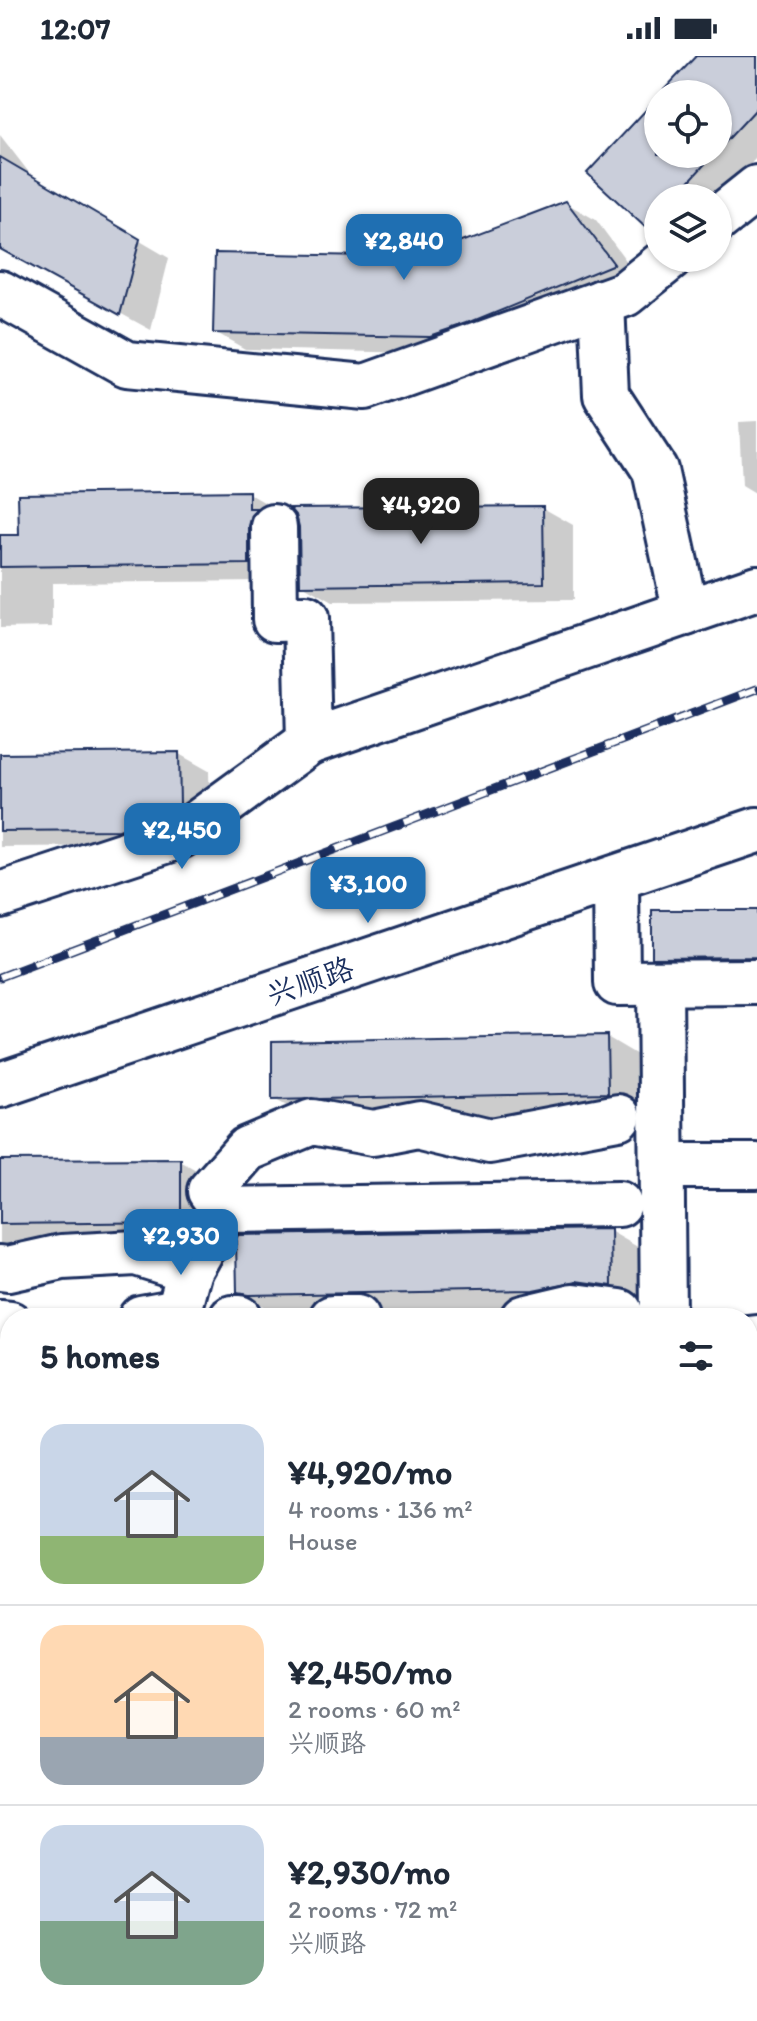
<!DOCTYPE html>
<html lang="en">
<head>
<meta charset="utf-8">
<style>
	:root { --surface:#fff; --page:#f2f2f3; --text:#1f2937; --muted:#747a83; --line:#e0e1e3; --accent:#1f6fb2 }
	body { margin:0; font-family:Itim,"LXGW WenKai TC",sans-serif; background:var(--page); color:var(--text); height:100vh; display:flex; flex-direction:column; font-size:30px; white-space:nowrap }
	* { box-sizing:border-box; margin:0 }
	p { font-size:26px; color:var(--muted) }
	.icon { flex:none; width:44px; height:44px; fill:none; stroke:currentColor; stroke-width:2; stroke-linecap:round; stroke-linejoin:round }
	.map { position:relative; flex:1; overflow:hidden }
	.drawer { position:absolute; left:0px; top:1252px; width:758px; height:714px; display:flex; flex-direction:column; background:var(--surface); border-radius:32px 32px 0 0; box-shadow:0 2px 6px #0004 }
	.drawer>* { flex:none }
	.tools { position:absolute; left:644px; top:24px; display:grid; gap:16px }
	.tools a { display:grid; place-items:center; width:88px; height:88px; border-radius:50%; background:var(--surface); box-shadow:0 2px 6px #0004; font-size:40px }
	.price { position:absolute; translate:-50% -68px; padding:0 18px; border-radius:16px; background:var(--accent); color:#fff; font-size:26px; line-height:52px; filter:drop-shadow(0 2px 4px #0008) }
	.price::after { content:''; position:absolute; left:50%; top:48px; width:24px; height:18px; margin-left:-12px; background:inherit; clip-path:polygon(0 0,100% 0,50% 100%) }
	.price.active { background:#222; color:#fff }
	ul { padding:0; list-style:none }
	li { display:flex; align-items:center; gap:24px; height:200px; padding:0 40px }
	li+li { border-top:2px solid var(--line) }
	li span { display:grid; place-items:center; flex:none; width:224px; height:160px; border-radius:24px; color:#555 }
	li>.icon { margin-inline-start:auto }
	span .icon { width:96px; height:96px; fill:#fffc; stroke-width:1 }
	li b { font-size:34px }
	h2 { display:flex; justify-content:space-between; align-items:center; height:96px; padding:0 40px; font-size:34px }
	.status { display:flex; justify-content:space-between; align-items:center; height:56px; padding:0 40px; background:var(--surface); direction:ltr }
	.status svg { height:22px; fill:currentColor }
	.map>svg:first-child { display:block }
	.shadow { fill:#0003; fill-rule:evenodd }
	.building { fill:#caceda; stroke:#1b2f5e; stroke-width:2 }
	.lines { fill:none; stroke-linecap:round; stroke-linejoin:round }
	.minor-casing { stroke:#1b2f5e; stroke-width:50 }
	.minor { stroke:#fff; stroke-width:44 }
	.rail-casing { stroke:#1b2f5e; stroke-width:9 }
	.rail { stroke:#fff; stroke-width:6; stroke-dasharray:18; stroke-linecap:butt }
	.labels { text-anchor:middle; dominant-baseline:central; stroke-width:7; stroke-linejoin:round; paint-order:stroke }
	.street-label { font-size:30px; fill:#1b2f5e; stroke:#fff }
</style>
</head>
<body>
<div class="status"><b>12:07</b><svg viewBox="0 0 49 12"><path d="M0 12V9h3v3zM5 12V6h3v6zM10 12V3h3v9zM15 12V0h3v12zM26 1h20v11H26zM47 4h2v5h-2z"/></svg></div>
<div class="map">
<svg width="757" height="1965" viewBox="0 0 757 1965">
	<rect width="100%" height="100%" fill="#fff"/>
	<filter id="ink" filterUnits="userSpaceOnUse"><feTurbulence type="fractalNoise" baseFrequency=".0125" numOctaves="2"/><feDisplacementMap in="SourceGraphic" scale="16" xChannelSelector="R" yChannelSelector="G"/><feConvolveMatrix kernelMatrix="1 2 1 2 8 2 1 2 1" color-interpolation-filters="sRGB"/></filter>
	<g filter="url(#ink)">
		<!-- shadow -->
		<g class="shadow">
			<path d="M699,0H757V101L718,143L658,142V177L647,170L658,44V98H718V38H663Z"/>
			<path d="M0,79L34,123L169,202L151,274L0,192Z"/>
			<path d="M566,147L596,164L642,226L461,298L245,293L215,276Z"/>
			<path d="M757,365V438L742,429L739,366Z"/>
			<path d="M248,437L278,454L279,525L52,527V571L0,572V481H21ZM254,454H259L247,468Z"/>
			<path d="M543,452L573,469V544L332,546L302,529Z"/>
			<path d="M179,698L209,715L210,766L150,790L0,791V700Z"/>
			<path d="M757,856V922H691L654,901Z"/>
			<path d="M607,981L644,1003L645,1058L312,1064L274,1043Z"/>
			<path d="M180,1105L218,1126V1186L0,1188V1106Z"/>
			<path d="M610,1175L648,1197L649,1250L616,1246L571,1255L287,1260L276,1258L239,1236Z"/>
			<rect x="748" y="1317" width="9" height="82"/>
			<rect x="0" y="1329" width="10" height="82"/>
			<path d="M748,1506H757V1588L748,1589Z"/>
			<rect x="0" y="1533" width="10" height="76"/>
			<rect x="0" y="1728" width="10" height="82"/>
			<path d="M127,1956H218V1965H128Z"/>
		</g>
		<!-- building -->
		<g class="building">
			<path d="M696,0H757V52L718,94V38H660Z"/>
			<path d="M658,41V98H714L674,142H658V159L646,172L587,117Z"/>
			<path d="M0,101L140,183L120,259L0,193Z"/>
			<path d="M566,145L614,208L468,268L430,281L213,277L215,197L418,201Z"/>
			<path d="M249,435V453H258L252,459L249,470V508L0,511V479H19L18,438Z"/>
			<path d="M543,450L544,527L300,530L299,471L296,459L290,452Z"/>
			<path d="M179,696L180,749L168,757L119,774L0,775V698Z"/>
			<path d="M652,854H757V901L652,902Z"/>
			<path d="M607,979L608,1037L272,1044V985Z"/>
			<path d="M181,1103V1166L0,1168V1104Z"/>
			<path d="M611,1173L612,1230L577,1225L533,1234L248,1239L237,1237L236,1184L238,1179Z"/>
		</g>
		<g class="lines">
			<!-- minor casing -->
			<g class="minor-casing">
				<g id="minor">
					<path d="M718,163L757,132"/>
					<path d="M0,237L127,308L365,331L625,238L670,202"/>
					<path d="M602,246L606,339L655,414L686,557"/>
					<path d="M274,471L275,563L306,562L309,686L757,532"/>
					<path d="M616,822L617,927L757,926"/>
					<path d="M0,839L180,780L309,686"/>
					<path d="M660,927L663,1262"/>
					<path d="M0,1029L757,774"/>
					<path d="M662,1110H757"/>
					<path d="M224,1154L210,1135L247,1093L312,1066L373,1077L419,1068L490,1085L618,1061"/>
					<path d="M0,1212L8,1213L62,1201L136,1197L190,1214L179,1255"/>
					<path d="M190,1214L224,1154L619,1148"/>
					<path d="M141,1262L179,1255L182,1262"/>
					<path d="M232,1262H239"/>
					<path d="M332,1262H357"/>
					<path d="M523,1262L574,1250L620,1256"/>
					<path d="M0,1267L10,1268"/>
					<path d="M748,1283L757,1282"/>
					<path d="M0,1401H10"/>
					<path d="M748,1403H757"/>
					<path d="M0,1506H10"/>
					<path d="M0,1611H10"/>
					<path d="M0,1698H10"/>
					<path d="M0,1830H10"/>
					<path d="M97,1956V1965"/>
					<path d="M232,1956V1965"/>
					<path d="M500,1965L757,1964"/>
				</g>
			</g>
			<!-- minor -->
			<use href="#minor" class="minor"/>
			<!-- rail casing -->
			<g class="rail-casing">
				<path id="rail" d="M0,921L757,633"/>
			</g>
			<!-- rail -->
			<use href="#rail" class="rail"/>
		</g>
	</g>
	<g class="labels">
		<!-- street labels -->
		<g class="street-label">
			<text transform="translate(310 925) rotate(-19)">兴顺路</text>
		</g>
	</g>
</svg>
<div class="tools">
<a><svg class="icon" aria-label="locate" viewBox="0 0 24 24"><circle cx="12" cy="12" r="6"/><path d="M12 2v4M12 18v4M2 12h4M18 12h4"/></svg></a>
<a><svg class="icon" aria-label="layers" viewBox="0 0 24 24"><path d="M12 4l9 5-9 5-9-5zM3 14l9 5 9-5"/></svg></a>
</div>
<b class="price" style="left:404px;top:226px">¥2,840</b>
<b class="price active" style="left:421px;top:490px">¥4,920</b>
<b class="price" style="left:182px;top:815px">¥2,450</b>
<b class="price" style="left:368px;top:869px">¥3,100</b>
<b class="price" style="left:181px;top:1221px">¥2,930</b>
<section class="drawer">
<h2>5 homes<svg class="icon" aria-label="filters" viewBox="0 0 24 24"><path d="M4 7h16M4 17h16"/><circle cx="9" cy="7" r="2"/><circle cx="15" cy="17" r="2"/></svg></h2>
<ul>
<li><span style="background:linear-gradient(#c9d6e8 70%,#8fb573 0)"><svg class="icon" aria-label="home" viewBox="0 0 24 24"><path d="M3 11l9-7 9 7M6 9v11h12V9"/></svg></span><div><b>¥4,920/mo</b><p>4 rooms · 136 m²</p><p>House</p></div></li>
<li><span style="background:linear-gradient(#ffd9b3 70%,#9aa5b1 0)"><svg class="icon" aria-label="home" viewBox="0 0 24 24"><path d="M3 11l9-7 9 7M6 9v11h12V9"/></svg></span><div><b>¥2,450/mo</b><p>2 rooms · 60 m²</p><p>兴顺路</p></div></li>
<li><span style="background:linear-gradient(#c9d6e8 60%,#7fa58c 0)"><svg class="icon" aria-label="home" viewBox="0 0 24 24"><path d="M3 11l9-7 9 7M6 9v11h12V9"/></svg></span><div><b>¥2,930/mo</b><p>2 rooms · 72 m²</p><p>兴顺路</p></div></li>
</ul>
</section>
</div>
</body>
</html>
